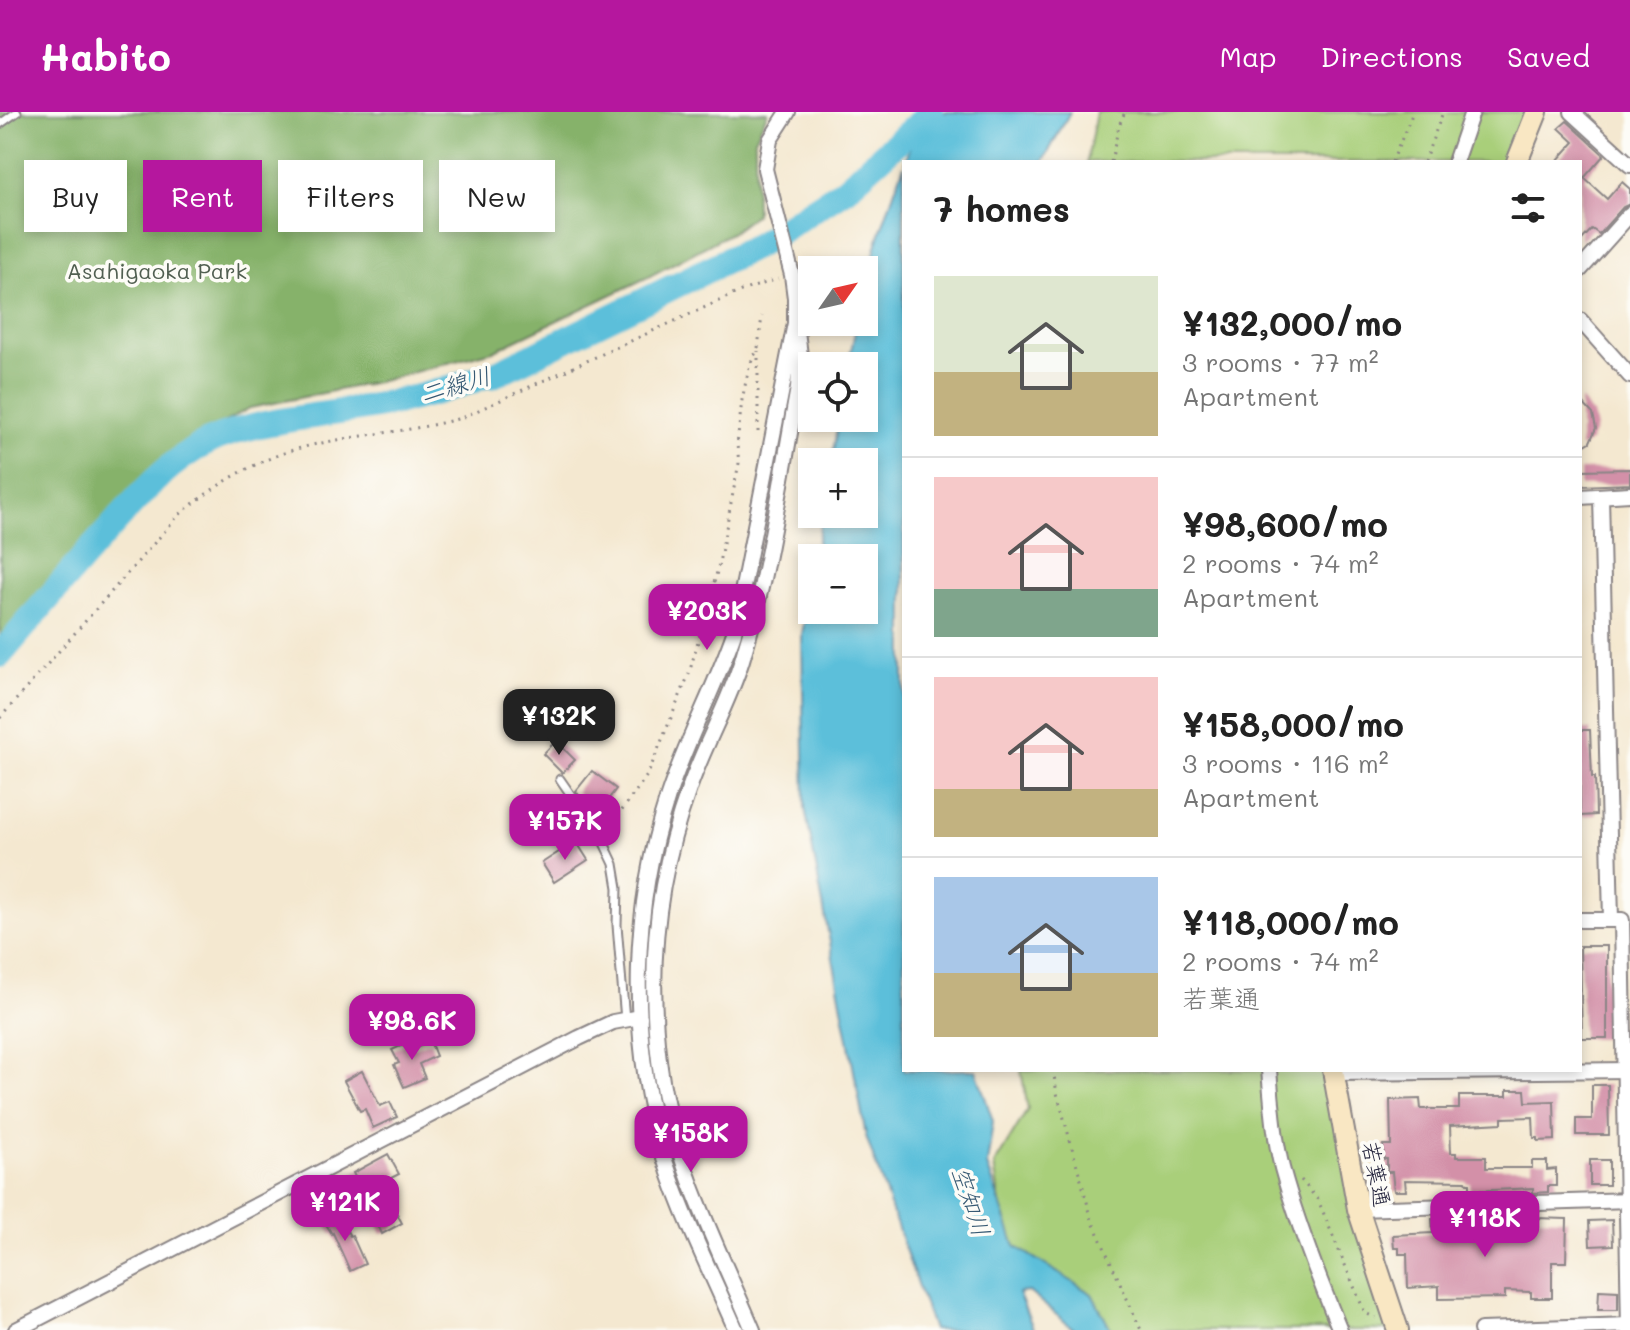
<!DOCTYPE html>
<html lang="en">
<head>
<meta charset="utf-8">
<style>
	:root { --surface:#fff; --page:#f2f2f2; --text:#222; --muted:#767676; --line:#e0e0e0; --accent:#b5179e }
	body { margin:0; font-family:Mali,"Klee One",sans-serif; background:var(--page); color:var(--text); height:100vh; display:flex; flex-direction:column; font-size:30px; white-space:nowrap }
	* { box-sizing:border-box; margin:0 }
	p { font-size:26px; color:var(--muted) }
	.icon { flex:none; width:44px; height:44px; fill:none; stroke:currentColor; stroke-width:2; stroke-linecap:round; stroke-linejoin:round }
	.map { position:relative; flex:1; overflow:hidden }
	.sheet { position:absolute; left:902px; top:48px; width:680px; height:912px; display:flex; flex-direction:column; background:var(--surface); border-radius:0px; box-shadow:0 4px 12px #0003 }
	.sheet>* { flex:none }
	.guide { position:absolute; left:24px; top:48px; width:758px; height:72px; display:flex; gap:16px }
	.needle { width:52px; rotate:56deg }
	.fabs { position:absolute; left:798px; top:144px; display:grid; gap:16px }
	.fabs a { display:grid; place-items:center; width:80px; height:80px; border-radius:0px; background:var(--surface); box-shadow:0 4px 12px #0003; font-size:40px }
	.price { position:absolute; translate:-50% -68px; padding:0 18px; border-radius:16px; background:var(--accent); color:#fff; font-size:26px; line-height:52px; filter:drop-shadow(0 2px 4px #0008) }
	.price::after { content:''; position:absolute; left:50%; top:48px; width:24px; height:18px; margin-left:-12px; background:inherit; clip-path:polygon(0 0,100% 0,50% 100%) }
	.price.on { background:#222; color:#fff }
	ul { padding:0; list-style:none }
	li { display:flex; align-items:center; gap:24px; height:200px; padding:0 32px }
	li+li { border-top:2px solid var(--line) }
	li span { display:grid; place-items:center; flex:none; width:224px; height:160px; border-radius:0px; color:#555 }
	li>.icon { margin-inline-start:auto }
	span .icon { width:96px; height:96px; fill:#fffc; stroke-width:1 }
	li b { font-size:34px }
	h2 { display:flex; justify-content:space-between; align-items:center; height:96px; padding:0 32px; font-size:34px }
	.chip { padding:0 28px; border-radius:0px; background:var(--surface); box-shadow:0 4px 12px #0003; font-size:28px; line-height:72px }
	.chip.on { background:var(--accent); color:#fff }
	header { display:flex; align-items:center; gap:48px; box-sizing:border-box; height:112px; padding:0 40px; background:var(--accent); color:#fff }
	header strong { font-size:38px }
	nav { display:flex; gap:44px; margin-inline-start:auto; font-size:28px }
	.map>svg:first-child { display:block }
	.green { fill:#a9cf7a; stroke:#66785a; stroke-width:2 }
	.forest { fill:#86b26a; stroke:#546a52; stroke-width:2 }
	.water { fill:#5cbfda; stroke:#3f708a; stroke-width:2 }
	.lines { fill:none; stroke-linecap:round; stroke-linejoin:round }
	.river { stroke:#5cbfda; stroke-width:26 }
	.building { fill:#d390a8 }
	.lane-casing { stroke:#8b8586; stroke-width:11 }
	.street-casing { stroke:#8b8586; stroke-width:18 }
	.secondary-casing { stroke:#8b8586; stroke-width:24 }
	.path { stroke:#8b8586; stroke-width:3; stroke-dasharray:2 6; stroke-linecap:butt }
	.lane { stroke:#fff; stroke-width:7 }
	.street { stroke:#fff; stroke-width:14 }
	.secondary { stroke:#f9e7c3; stroke-width:20 }
	.labels { text-anchor:middle; dominant-baseline:central; stroke-width:7; stroke-linejoin:round; paint-order:stroke }
	.park-label { font-size:22px; fill:#515f51; stroke:#fdfcf7 }
	.street-label { font-size:22px; fill:#22223b; stroke:#fdfcf7 }
	.water-label { font-size:24px; font-style:italic; fill:#365973; stroke:#fdfcf7 }
</style>
</head>
<body>
<header>
<strong>Habito</strong>
<nav><a>Map</a><a>Directions</a><a>Saved</a></nav>
</header>
<div class="map">
<svg width="1630" height="1218" viewBox="0 0 1630 1218">
	<rect width="100%" height="100%" fill="#fdfcf7"/>
	<filter id="ink" filterUnits="userSpaceOnUse"><feTurbulence type="fractalNoise" baseFrequency=".0125" numOctaves="2"/><feDisplacementMap in="SourceGraphic" scale="16" xChannelSelector="R" yChannelSelector="G"/><feConvolveMatrix kernelMatrix="1 2 1 2 8 2 1 2 1" color-interpolation-filters="sRGB"/></filter>
	<filter id="wash" filterUnits="userSpaceOnUse"><feTurbulence type="fractalNoise" baseFrequency=".006" numOctaves="4" result="noise"/><feDisplacementMap in="SourceGraphic" scale="32" xChannelSelector="R" yChannelSelector="G"/><feGaussianBlur stdDeviation="1.8" result="paint"/><feColorMatrix in="noise" values="0 0 0 0 0 0 0 0 0 0 0 0 0 0 0 0 0 1.4 0 .05"/><feComposite in="paint" operator="in"/></filter>
	<g filter="url(#wash)">
		<rect width="100%" height="100%" fill="#f4e8d0"/>
		<!-- green -->
		<g class="green">
			<path d="M1096,0H1537L1517,50H1087Z"/>
			<path d="M1021,958H1333L1398,1218H1098L1008,1142L994,1053L1028,997Z"/>
		</g>
		<!-- forest -->
		<path class="forest" d="M0,0H768L755,27L756,102L731,121L646,166L493,239L377,270L250,296L168,342L0,528Z"/>
		<!-- water -->
		<g class="water">
			<path d="M923,0H1070L1043,50H905Z"/>
			<path d="M904,53V958H976L993,1009L987,1053L1015,1134L1092,1182L1111,1218H1075L1029,1180L1018,1181L1034,1218H933L866,1024L805,696L802,523L812,461V498H864V446H815L822,402H864V350H831L839,306H864V254H848L857,210H864C864,157 886,103 904,53Z"/>
		</g>
		<g class="lines">
			<!-- river -->
			<path class="river" d="M0,543C37,500 73,456 112,414C141,382 169,349 208,330C247,312 292,307 333,301C385,293 439,283 487,263L491,264L758,133L845,77L931,0"/>
		</g>
		<g id="blocks">
			<!-- building -->
			<g class="building">
				<path d="M1567,9L1604,43L1584,66L1607,87L1622,70L1630,77V92L1623,95L1599,122L1592,117L1580,130V50H1556L1574,30L1559,16Z"/>
				<path d="M1580,288L1593,302L1596,316L1590,330L1580,336Z"/>
				<path d="M1630,357V372L1580,374V358Z"/>
				<path d="M1580,618H1590L1592,665H1595L1596,703L1580,704Z"/>
				<path d="M556,629L575,648L562,661L543,642Z"/>
				<path d="M592,659L616,677L598,701L583,689L576,679Z"/>
				<path d="M548,684L555,696L561,691L568,701L552,712L535,693Z"/>
				<path d="M576,729L588,748L554,770L542,751Z"/>
				<path d="M1580,834H1607V926H1582Z"/>
				<path d="M430,929L436,944L419,952L425,966L404,975L394,953L399,951L392,938L405,932L408,938Z"/>
				<path d="M362,959L380,994L390,990L397,1005L373,1016L365,997L360,999L344,969Z"/>
				<path d="M1592,973H1608L1609,1023H1576V1007H1592Z"/>
				<path d="M1507,978H1525L1526,990L1554,989L1555,1028L1538,1029V1026H1534L1533,1005L1502,1006V1011L1450,1014L1451,1041H1456V1045H1486V1056H1532V1049H1547V1058L1556,1057V1074H1548V1080L1533,1081V1076L1470,1079V1071H1467L1466,1069L1405,1068L1406,1079H1394L1392,1060H1387V1047H1384L1383,1033H1391L1390,988L1420,987L1421,997H1459V984H1507Z"/>
				<path d="M388,1042L399,1062L381,1071L402,1111L382,1122L353,1061Z"/>
				<rect x="1590" y="1048" width="19" height="25"/>
				<path d="M336,1101L350,1124L352,1123L365,1152L350,1159L333,1121L332,1122L324,1109Z"/>
				<path d="M1535,1106L1567,1107L1566,1150H1552V1186H1531V1180L1505,1179V1186L1439,1187V1174L1408,1176L1407,1142H1399V1136H1394L1393,1123L1433,1121L1432,1107H1464V1119L1474,1121L1506,1120V1115L1535,1114Z"/>
				<path d="M1612,1108L1613,1133L1590,1134L1589,1109Z"/>
				<path d="M1599,1178L1618,1179V1198H1598Z"/>
			</g>
		</g>
	</g>
	<g filter="url(#ink)">
		<use href="#blocks" fill-opacity="0" stroke="#8b8586" stroke-width="2"/>
		<g class="lines">
			<!-- lane casing -->
			<g class="lane-casing">
				<g id="lane">
					<path d="M0,12L17,0"/>
					<path d="M560,667L604,731L614,752L618,776L617,813L625,908"/>
				</g>
			</g>
			<!-- street casing -->
			<g class="street-casing">
				<g id="street">
					<path d="M1572,0L1630,53"/>
					<path d="M1455,50L1472,0"/>
					<path d="M1580,158L1630,102"/>
					<path d="M1580,208L1630,264"/>
					<path d="M1601,384L1611,808"/>
					<path d="M1580,385L1630,382"/>
					<path d="M1580,808H1620"/>
					<path d="M1622,808L1629,1218"/>
					<path d="M1269,958C1272,991 1274,1024 1282,1056C1297,1111 1318,1165 1340,1218"/>
					<path d="M1333,961L1630,958"/>
					<path d="M1358,1097L1630,1088"/>
					<path d="M16,1218L579,926L613,910L640,905"/>
					<path d="M736,1218C710,1157 678,1096 660,1032C629,920 632,795 668,684C686,629 715,576 734,521L795,211V186L792,163L765,57L770,28L788,0"/>
					<path d="M753,1218C719,1137 677,1056 662,969C646,870 655,771 689,677C704,633 728,593 742,548C769,460 781,367 798,276L800,243L797,219"/>
					<path d="M1481,1218L1630,1213"/>
				</g>
			</g>
			<!-- secondary casing -->
			<g class="secondary-casing">
				<g id="secondary">
					<path d="M1517,50L1537,0"/>
					<path d="M1333,958L1358,1097L1398,1218"/>
				</g>
			</g>
			<!-- path -->
			<g class="path">
				<path d="M1111,50L1119,13L1125,0"/>
				<path d="M1392,50L1413,0"/>
				<path d="M1424,50L1443,0"/>
				<path d="M758,320V239"/>
				<path d="M0,606L178,404C211,376 249,352 290,339C346,322 405,322 461,306L741,179L778,167"/>
				<path d="M608,718L648,662L689,562L718,456L739,351L737,333L742,288L749,255L758,236L762,204"/>
				<path d="M1053,958L1057,981L1092,1108L1141,1218"/>
				<path d="M1301,1068L1318,1088L1365,1201L1376,1206"/>
			</g>
			<!-- lane -->
			<use href="#lane" class="lane"/>
			<!-- street -->
			<use href="#street" class="street"/>
			<!-- secondary -->
			<use href="#secondary" class="secondary"/>
		</g>
	</g>
	<g class="labels">
		<!-- park labels -->
		<g class="park-label">
			<text x="157" y="158">Asahigaoka Park</text>
		</g>
		<!-- street labels -->
		<g class="street-label">
			<text transform="translate(1377 1062) rotate(79)">若葉通</text>
		</g>
		<!-- water labels -->
		<g class="water-label">
			<text transform="translate(455 272) rotate(-16)">二線川</text>
			<text transform="translate(972 1089) rotate(72)">空知川</text>
		</g>
	</g>
</svg>
<div class="fabs">
<a><svg class="needle" viewBox="-14 -14 28 28"><path d="M0-13l5 13h-10z" fill="#e53935"/><path d="M0 13l5-13h-10z" fill="#767676"/></svg></a>
<a><svg class="icon" aria-label="locate" viewBox="0 0 24 24"><circle cx="12" cy="12" r="6"/><path d="M12 2v4M12 18v4M2 12h4M18 12h4"/></svg></a>
<a>+</a>
<a>−</a>
</div>
<b class="price" style="left:707px;top:540px">¥203K</b>
<b class="price on" style="left:559px;top:645px">¥132K</b>
<b class="price" style="left:565px;top:750px">¥157K</b>
<b class="price" style="left:412px;top:950px">¥98.6K</b>
<b class="price" style="left:691px;top:1062px">¥158K</b>
<b class="price" style="left:345px;top:1131px">¥121K</b>
<b class="price" style="left:1485px;top:1147px">¥118K</b>
<div class="guide">
<a class="chip">Buy</a>
<a class="chip on">Rent</a>
<a class="chip">Filters</a>
<a class="chip">New</a>
</div>
<section class="sheet">
<h2>7 homes<svg class="icon" aria-label="filters" viewBox="0 0 24 24"><path d="M4 7h16M4 17h16"/><circle cx="9" cy="7" r="2"/><circle cx="15" cy="17" r="2"/></svg></h2>
<ul>
<li><span style="background:linear-gradient(#dfe7d0 60%,#c2b280 0)"><svg class="icon" aria-label="home" viewBox="0 0 24 24"><path d="M3 11l9-7 9 7M6 9v11h12V9"/></svg></span><div><b>¥132,000/mo</b><p>3 rooms · 77 m²</p><p>Apartment</p></div></li>
<li><span style="background:linear-gradient(#f6c9c9 70%,#7fa58c 0)"><svg class="icon" aria-label="home" viewBox="0 0 24 24"><path d="M3 11l9-7 9 7M6 9v11h12V9"/></svg></span><div><b>¥98,600/mo</b><p>2 rooms · 74 m²</p><p>Apartment</p></div></li>
<li><span style="background:linear-gradient(#f6c9c9 70%,#c2b280 0)"><svg class="icon" aria-label="home" viewBox="0 0 24 24"><path d="M3 11l9-7 9 7M6 9v11h12V9"/></svg></span><div><b>¥158,000/mo</b><p>3 rooms · 116 m²</p><p>Apartment</p></div></li>
<li><span style="background:linear-gradient(#a9c7e8 60%,#c2b280 0)"><svg class="icon" aria-label="home" viewBox="0 0 24 24"><path d="M3 11l9-7 9 7M6 9v11h12V9"/></svg></span><div><b>¥118,000/mo</b><p>2 rooms · 74 m²</p><p>若葉通</p></div></li>
</ul>
</section>
</div>
</body>
</html>
